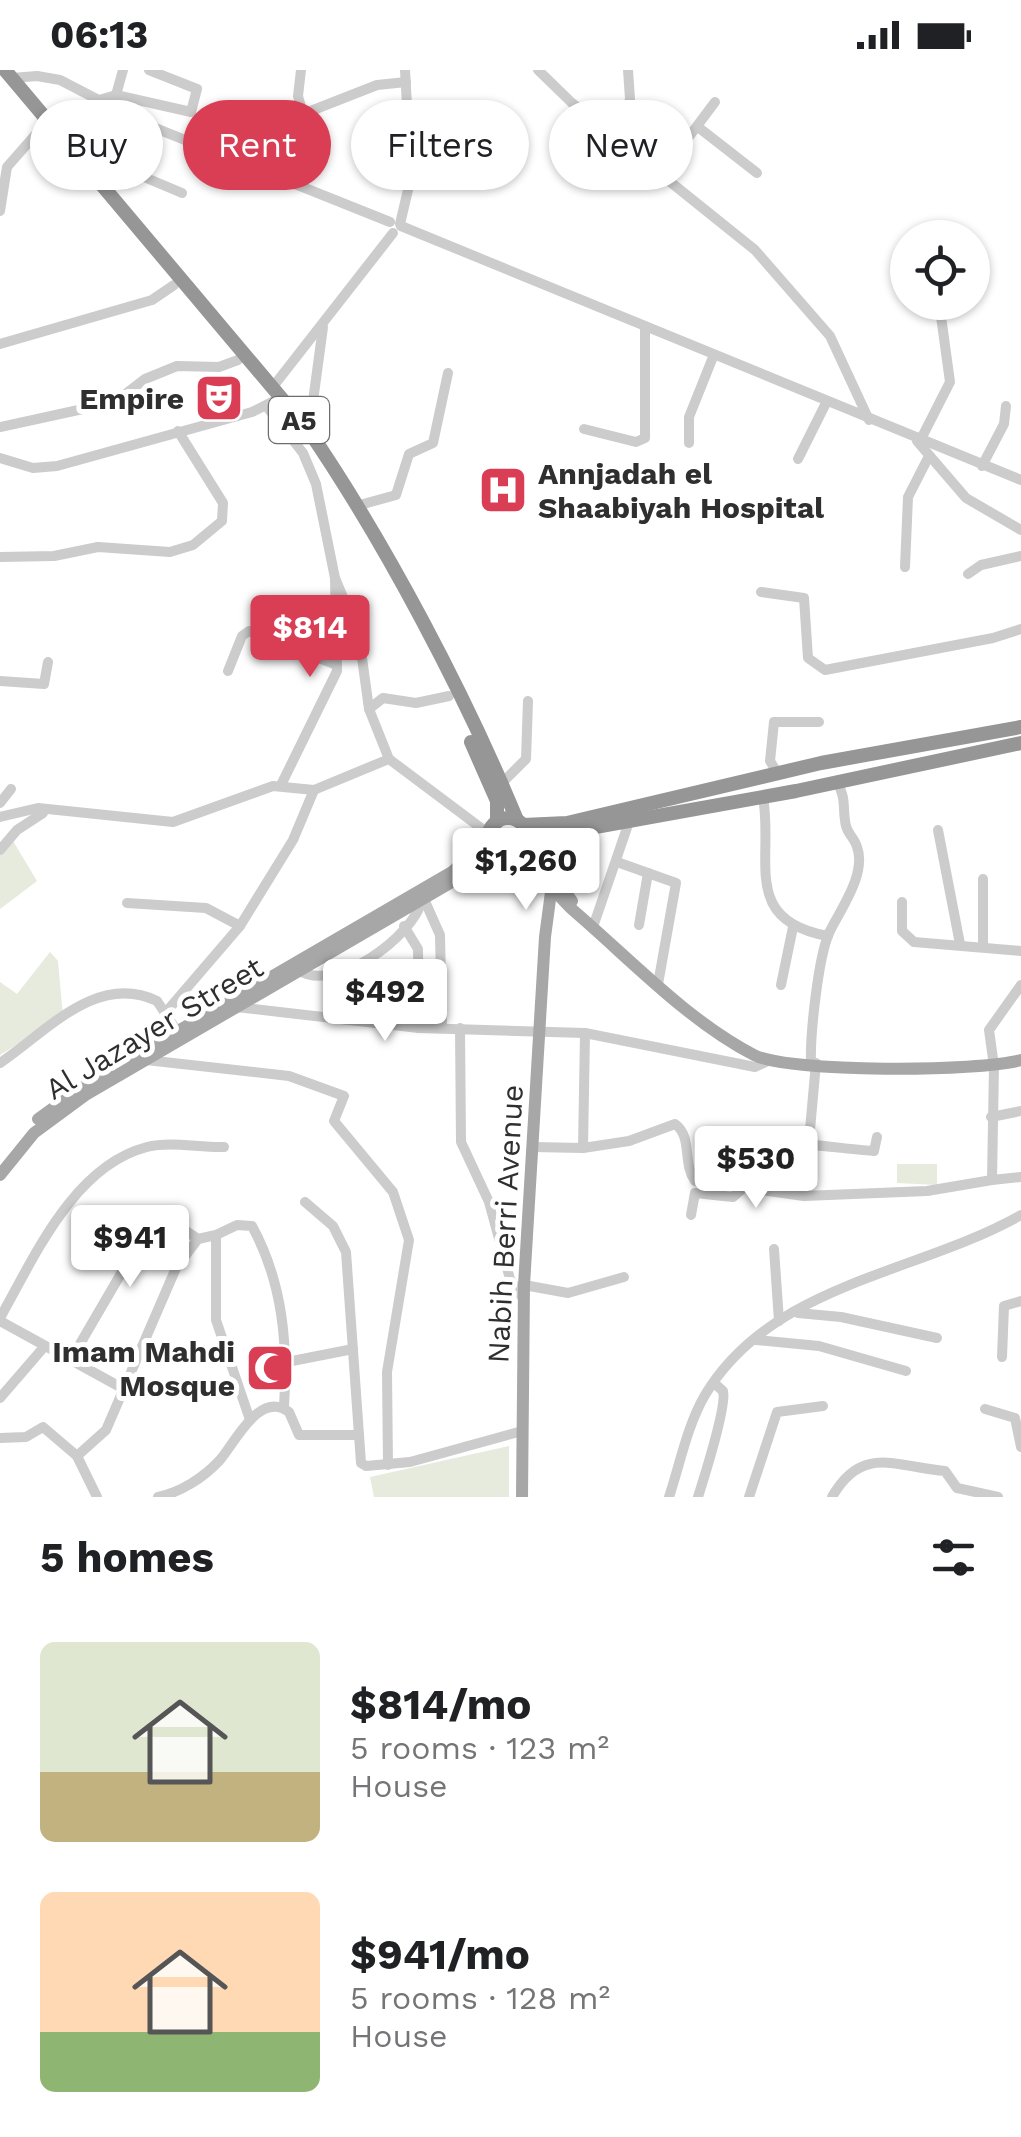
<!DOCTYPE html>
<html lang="en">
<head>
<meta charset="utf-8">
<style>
	:root { --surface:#fff; --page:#f2f2f2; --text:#202124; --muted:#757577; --accent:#d93e55 }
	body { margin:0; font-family:"Work Sans",sans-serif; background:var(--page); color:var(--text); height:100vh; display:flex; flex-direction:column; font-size:38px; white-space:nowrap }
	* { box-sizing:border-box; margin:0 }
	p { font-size:32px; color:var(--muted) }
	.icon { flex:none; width:55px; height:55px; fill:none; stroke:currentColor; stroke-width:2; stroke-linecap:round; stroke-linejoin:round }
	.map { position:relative; height:1427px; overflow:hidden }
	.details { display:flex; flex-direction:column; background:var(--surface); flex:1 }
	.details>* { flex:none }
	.banner { position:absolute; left:30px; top:30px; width:962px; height:90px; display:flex; gap:20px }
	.buttons { position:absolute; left:890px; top:150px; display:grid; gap:20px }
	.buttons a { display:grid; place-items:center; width:100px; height:100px; border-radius:50%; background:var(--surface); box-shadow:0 2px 8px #0004; font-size:50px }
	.price { position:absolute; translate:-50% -85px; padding:0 22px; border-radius:10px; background:#fff; color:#222; font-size:32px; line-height:65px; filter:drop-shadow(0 2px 5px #0008) }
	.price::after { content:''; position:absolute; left:50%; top:60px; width:30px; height:22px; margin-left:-15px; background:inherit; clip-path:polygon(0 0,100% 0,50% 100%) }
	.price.current { background:var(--accent); color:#fff }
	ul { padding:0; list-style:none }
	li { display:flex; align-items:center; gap:30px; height:250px; padding:0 40px }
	li span { display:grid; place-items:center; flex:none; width:280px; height:200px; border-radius:15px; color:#555 }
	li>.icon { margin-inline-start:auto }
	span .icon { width:120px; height:120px; fill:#fffc; stroke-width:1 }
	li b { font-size:42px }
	h2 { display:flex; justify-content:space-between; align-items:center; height:120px; padding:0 40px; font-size:42px }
	.chip { padding:0 35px; border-radius:45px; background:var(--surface); box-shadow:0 2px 8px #0004; font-size:35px; line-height:90px }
	.chip.current { background:var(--accent); color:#fff }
	.status { display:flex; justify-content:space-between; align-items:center; height:70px; padding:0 50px; background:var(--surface); direction:ltr }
	.status svg { height:28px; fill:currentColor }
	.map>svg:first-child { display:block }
	.green { fill:#e6ebde }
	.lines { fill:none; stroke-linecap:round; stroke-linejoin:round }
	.minor { stroke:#ccc; stroke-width:10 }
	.major { stroke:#a7a7a7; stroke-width:12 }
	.highway { stroke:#969696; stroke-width:14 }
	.labels { text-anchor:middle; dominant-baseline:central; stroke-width:10; stroke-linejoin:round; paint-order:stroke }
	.shield { fill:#fff; stroke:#6d6d6d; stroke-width:2.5 }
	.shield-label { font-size:28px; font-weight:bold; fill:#2f2f2f }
	.poi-label { font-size:30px; font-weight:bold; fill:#2f2f2f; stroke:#fff; text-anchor:end }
	.street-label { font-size:30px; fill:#2f2f2f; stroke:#fff }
</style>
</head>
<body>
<div class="status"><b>06:13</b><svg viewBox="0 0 49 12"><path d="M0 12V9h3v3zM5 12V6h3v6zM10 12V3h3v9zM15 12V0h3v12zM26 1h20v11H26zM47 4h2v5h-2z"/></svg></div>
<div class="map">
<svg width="1021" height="1427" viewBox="0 0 1021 1427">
	<rect width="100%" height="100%" fill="#fff"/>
	<!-- green -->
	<g class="green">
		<path d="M13,771L37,811L0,839V782Z"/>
		<path d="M50,882L58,891L63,946L0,985V912L17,924Z"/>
		<path d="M897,1094H937V1115L897,1113Z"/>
		<path d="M509,1376V1427H374L370,1407Z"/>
	</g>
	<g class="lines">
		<!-- minor -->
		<g class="minor">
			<path d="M301,0L298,26L303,44L377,15L406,12"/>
			<path d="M538,0L572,33L755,180L830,266L869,350"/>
			<path d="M12,8L37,6L60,10L145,54L390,152"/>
			<path d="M116,25L123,0"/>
			<path d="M99,30L116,25L191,42L197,19L149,0"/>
			<path d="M624,48L630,29L628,0"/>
			<path d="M600,56L630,49L682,76L715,32"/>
			<path d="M698,57L757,103"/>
			<path d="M77,84L106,91L182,123"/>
			<path d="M0,141L7,97L43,56"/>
			<path d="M400,154L411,107L405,0"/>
			<path d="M401,156L1021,410"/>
			<path d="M0,274L152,230L174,215"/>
			<path d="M272,318L393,163"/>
			<path d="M267,337L303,383L316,414L335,508L359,566L369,639L389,689L489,764"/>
			<path d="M0,357L115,332L145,309L177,296L219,297L238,290"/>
			<path d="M584,359L636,372L645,368V259"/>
			<path d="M309,361L323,257"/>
			<path d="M917,371L966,428L1021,460"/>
			<path d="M920,371L950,312L940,239"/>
			<path d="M689,373V347L713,287"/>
			<path d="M0,388L33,398L57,396L252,342L274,331"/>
			<path d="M798,389L826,333"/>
			<path d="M982,396L1004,354L1006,336"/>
			<path d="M356,436L396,425L409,384L433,373L448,303"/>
			<path d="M0,487L54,486L98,477L170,482L193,475L222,451L223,433L178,361"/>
			<path d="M905,497L908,427L929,386"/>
			<path d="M968,504L981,495L1021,486"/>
			<path d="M761,522L804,528L808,588L825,600L993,568L1021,559"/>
			<path d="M228,601L242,566L249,561L337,595"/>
			<path d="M0,611L44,614L48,592"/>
			<path d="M369,639L383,628L416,633L449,626"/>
			<path d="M778,704L770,691L774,652H819"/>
			<path d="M502,713L526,689L528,631"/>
			<path d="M281,715L337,601L335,509"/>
			<path d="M763,727C774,789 740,850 828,866"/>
			<path d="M0,733L11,719"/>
			<path d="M0,747L38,738L173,752L273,716L314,720L389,689"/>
			<path d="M938,760L960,874"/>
			<path d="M0,780L17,760L43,743"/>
			<path d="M617,792L676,813L658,914"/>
			<path d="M983,809V876"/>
			<path d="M424,829L440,865L442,958"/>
			<path d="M902,832V861L914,872L1021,881"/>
			<path d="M127,833L206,838L240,856"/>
			<path d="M639,855L648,803"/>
			<path d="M404,856L418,879L419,958"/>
			<path d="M593,857L630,749"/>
			<path d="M298,900C335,924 413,867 422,830"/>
			<path d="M781,915L793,857"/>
			<path d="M1021,915L989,960L994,996L992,1110L1021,1107"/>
			<path d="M236,937L419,958L585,963L755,997L768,991"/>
			<path d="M167,941L240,856L293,770L314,720"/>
			<path d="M460,958L461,1072L489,1132L510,1209L524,1230"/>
			<path d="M146,990L289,1006L344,1026L334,1051L393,1122L409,1170L387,1302L388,1395"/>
			<path d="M0,993C46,962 97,902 157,931L177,961"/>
			<path d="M811,993C810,965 818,889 829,863C840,840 867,804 857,777C855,769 848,764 846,756C842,739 847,729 837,712"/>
			<path d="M991,1047L1021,1041"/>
			<path d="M533,1077L583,1078L585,963"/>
			<path d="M583,1078L629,1071L675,1054C693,1067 682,1093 695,1111L804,1126L816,993"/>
			<path d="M782,1105L768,1103L752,1088L756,1073C766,1068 854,1080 874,1081L877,1067"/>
			<path d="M804,1126L927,1121L992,1110"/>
			<path d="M305,1132L333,1156L346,1182L359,1365"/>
			<path d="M691,1145L695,1123L733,1127L742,1119"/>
			<path d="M216,1165L237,1155L252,1156C283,1213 288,1274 284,1337"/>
			<path d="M774,1179L779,1251"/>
			<path d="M524,1215L568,1223L624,1207"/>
			<path d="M798,1243L841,1247L937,1268"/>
			<path d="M0,1248C34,1188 73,1096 147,1077C171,1071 200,1078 224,1077"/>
			<path d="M0,1251L122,1318"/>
			<path d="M756,1270L819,1276L906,1301"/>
			<path d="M1002,1287L1004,1236L1021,1231"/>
			<path d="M70,1291L154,1147L162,1145L198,1169"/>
			<path d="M287,1292L353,1279"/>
			<path d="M0,1328L44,1277"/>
			<path d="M985,1339L1015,1348L1021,1377"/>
			<path d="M0,1368L26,1367L43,1357L77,1386"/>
			<path d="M97,1427L77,1386L106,1360L176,1198L198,1169L216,1165V1250L249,1347"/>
			<path d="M158,1427C181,1422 203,1408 219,1391C234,1375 259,1319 289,1342L299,1365H359L361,1393L366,1396L410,1392L522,1361"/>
			<path d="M669,1427C680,1394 687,1356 705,1325C772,1213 917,1204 1021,1145"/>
			<path d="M698,1427C704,1408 727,1335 723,1321L714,1313"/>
			<path d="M749,1427L777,1342L823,1336"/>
			<path d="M832,1427C862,1374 896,1397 945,1401L957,1418L998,1427"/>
		</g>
		<!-- major -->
		<g class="major">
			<path d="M528,771L572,831"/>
			<path d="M511,788C538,792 554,824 574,841C630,889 688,951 754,985C789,1003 980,1002 1021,990"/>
			<path d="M38,1049L85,1015L452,802L488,768"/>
			<path d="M0,1105L34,1063L87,1024L481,795L507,788"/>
			<path d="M522,1427L524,1215L545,867L553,807"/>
		</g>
		<!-- highway -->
		<g class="highway">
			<path d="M5,0L309,361C386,474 465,624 517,750"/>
			<path d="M471,672L497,731V752"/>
			<circle cx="508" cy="768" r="20"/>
			<path d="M523,755L567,753L821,693L1021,657"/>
			<path d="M529,769L796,721L1021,673"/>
		</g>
	</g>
	<!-- icons -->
	<defs>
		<g id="theatre-square" transform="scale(2.5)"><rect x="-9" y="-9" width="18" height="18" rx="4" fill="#d93e55" stroke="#fff"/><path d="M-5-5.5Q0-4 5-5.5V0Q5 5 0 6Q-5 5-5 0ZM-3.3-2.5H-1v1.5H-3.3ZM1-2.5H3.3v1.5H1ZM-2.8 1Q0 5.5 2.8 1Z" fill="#fff"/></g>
		<g id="hospital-square" transform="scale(2.5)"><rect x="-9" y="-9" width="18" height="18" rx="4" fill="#d93e55" stroke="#fff"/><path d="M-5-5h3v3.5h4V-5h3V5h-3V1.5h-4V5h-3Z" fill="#fff"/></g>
		<g id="mosque-square" transform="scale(2.5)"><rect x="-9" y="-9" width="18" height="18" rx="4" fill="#d93e55" stroke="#fff"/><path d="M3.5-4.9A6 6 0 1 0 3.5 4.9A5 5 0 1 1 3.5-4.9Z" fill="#fff"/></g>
	</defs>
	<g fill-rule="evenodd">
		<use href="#theatre-square" x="219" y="328"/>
		<use href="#hospital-square" x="503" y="420"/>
		<use href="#mosque-square" x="270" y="1298"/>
	</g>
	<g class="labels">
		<!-- shield labels -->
		<rect class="shield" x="269" y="327" width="60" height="46" rx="8"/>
		<g class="shield-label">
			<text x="299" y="350">A5</text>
		</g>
		<!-- poi labels -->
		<g class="poi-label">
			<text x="184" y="328">Empire</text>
			<text x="538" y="403" text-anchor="start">Annjadah el<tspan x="538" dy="34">Shaabiyah Hospital</tspan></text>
			<text x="235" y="1281">Imam Mahdi<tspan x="235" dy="34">Mosque</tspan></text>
		</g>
		<!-- street labels -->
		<g class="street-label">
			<text transform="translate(154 958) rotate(-31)">Al Jazayer Street</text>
			<text transform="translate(505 1154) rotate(-87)">Nabih Berri Avenue</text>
		</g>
	</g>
</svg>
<div class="buttons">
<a><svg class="icon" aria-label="locate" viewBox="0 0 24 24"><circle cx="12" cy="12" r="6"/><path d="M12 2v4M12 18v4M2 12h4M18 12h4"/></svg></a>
</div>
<b class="price current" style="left:310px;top:610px">$814</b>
<b class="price" style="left:526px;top:843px">$1,260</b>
<b class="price" style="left:385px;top:974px">$492</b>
<b class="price" style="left:756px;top:1141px">$530</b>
<b class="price" style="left:130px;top:1220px">$941</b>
<div class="banner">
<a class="chip">Buy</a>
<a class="chip current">Rent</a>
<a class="chip">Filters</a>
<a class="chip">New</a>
</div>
</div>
<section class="details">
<h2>5 homes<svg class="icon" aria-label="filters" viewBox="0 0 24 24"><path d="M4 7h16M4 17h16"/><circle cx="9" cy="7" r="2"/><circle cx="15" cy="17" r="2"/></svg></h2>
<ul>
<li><span style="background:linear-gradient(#dfe7d0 65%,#c2b280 0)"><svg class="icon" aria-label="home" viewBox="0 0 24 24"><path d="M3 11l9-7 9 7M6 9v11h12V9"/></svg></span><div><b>$814/mo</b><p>5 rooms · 123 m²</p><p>House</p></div></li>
<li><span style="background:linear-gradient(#ffd9b3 70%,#8fb573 0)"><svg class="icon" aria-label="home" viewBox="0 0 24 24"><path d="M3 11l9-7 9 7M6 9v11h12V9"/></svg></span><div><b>$941/mo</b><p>5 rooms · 128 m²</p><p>House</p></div></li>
</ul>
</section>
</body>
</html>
